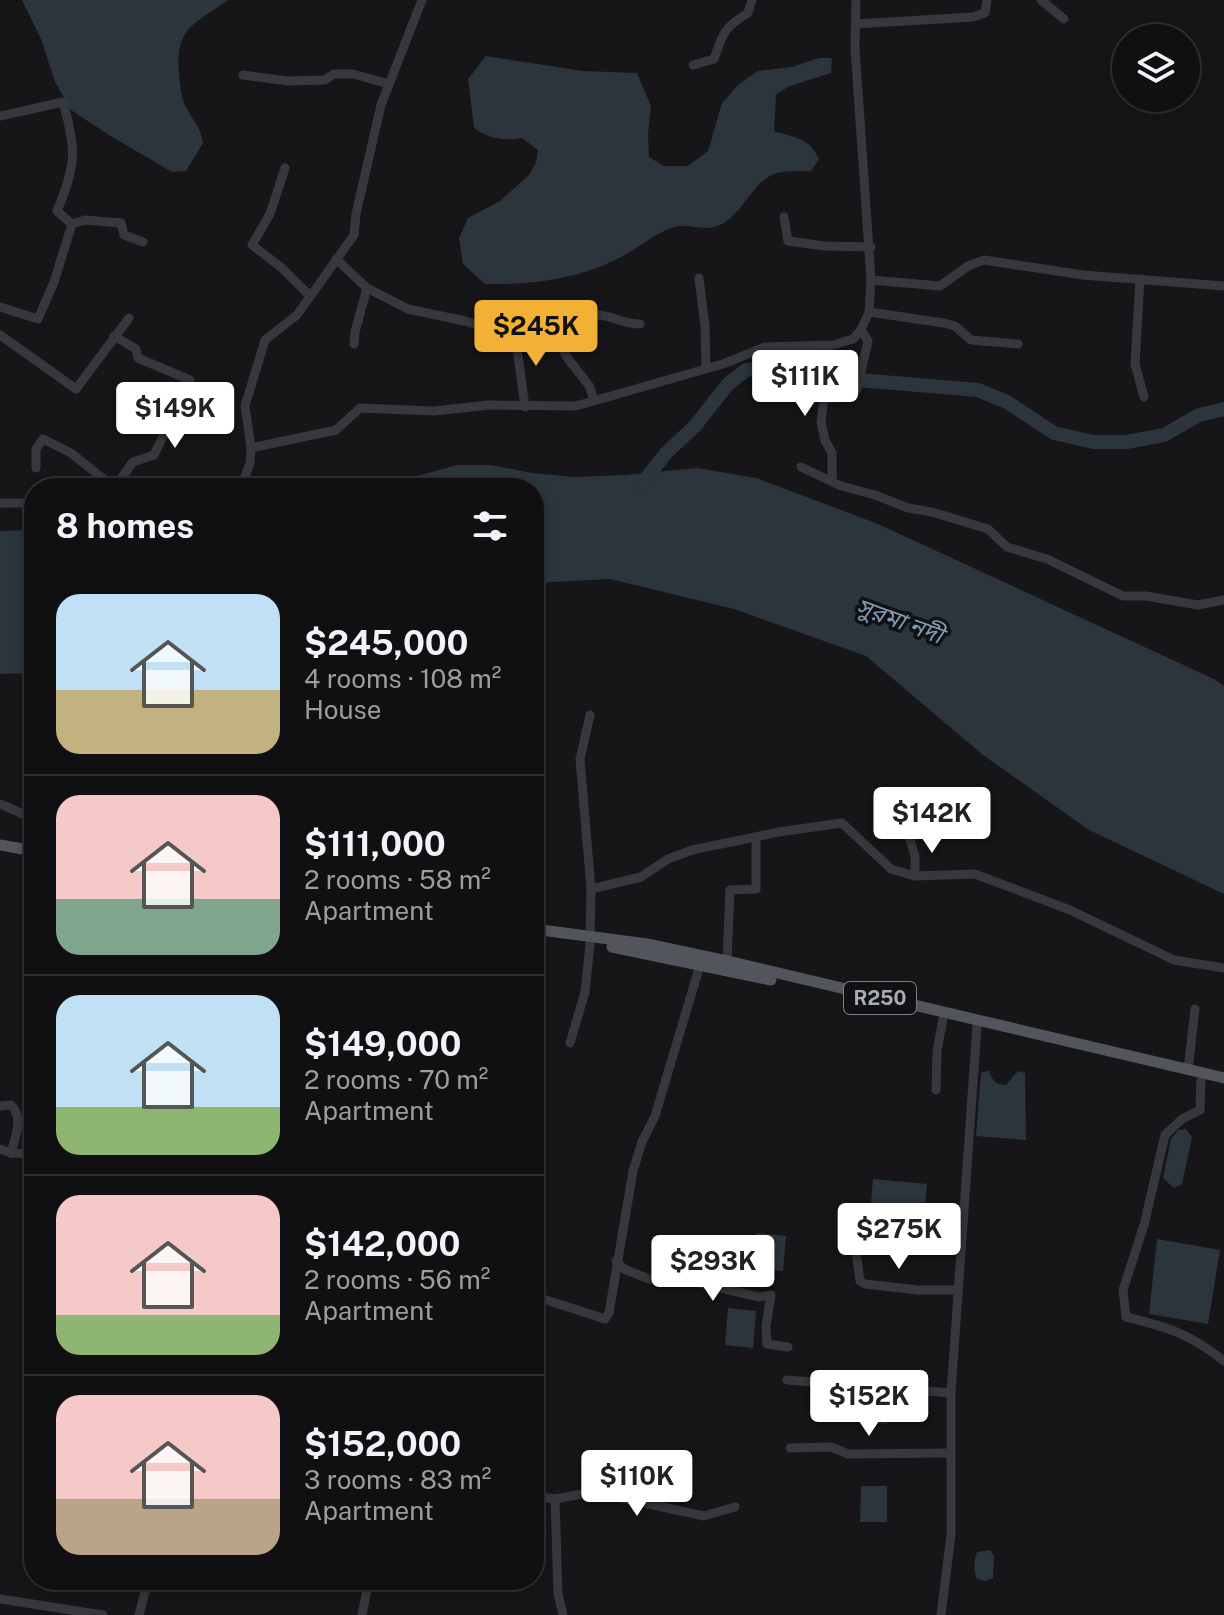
<!DOCTYPE html>
<html lang="en">
<head>
<meta charset="utf-8">
<style>
	:root { --surface:#101012; --page:#19191b; --text:#f1f3f6; --muted:#9c9d9f; --line:#303032; --accent:#f2b134 }
	body { margin:0; font-family:"Public Sans","Noto Sans Bengali",sans-serif; background:var(--page); color:var(--text); height:100vh; display:flex; flex-direction:column; font-size:30px; white-space:nowrap }
	* { box-sizing:border-box; margin:0 }
	p { font-size:26px; color:var(--muted) }
	.icon { flex:none; width:44px; height:44px; fill:none; stroke:currentColor; stroke-width:2; stroke-linecap:round; stroke-linejoin:round }
	.map { position:relative; flex:1; overflow:hidden }
	.drawer { position:absolute; left:24px; top:478px; width:520px; height:1112px; display:flex; flex-direction:column; background:var(--surface); border-radius:32px; box-shadow:0 4px 12px #0003,0 0 0 2px var(--line) }
	.drawer>* { flex:none }
	.tools { position:absolute; left:1112px; top:24px; display:grid; gap:16px }
	.tools a { display:grid; place-items:center; width:88px; height:88px; border-radius:50%; background:var(--surface); box-shadow:0 4px 12px #0003,0 0 0 2px var(--line); font-size:40px }
	.price { position:absolute; translate:-50% -68px; padding:0 18px; border-radius:8px; background:#fff; color:#222; font-size:26px; line-height:52px; filter:drop-shadow(0 2px 4px #0008) }
	.price::after { content:''; position:absolute; left:50%; top:48px; width:24px; height:18px; margin-left:-12px; background:inherit; clip-path:polygon(0 0,100% 0,50% 100%) }
	.price.current { background:var(--accent); color:#111 }
	ul { padding:0; list-style:none }
	li { display:flex; align-items:center; gap:24px; height:200px; padding:0 32px }
	li+li { border-top:2px solid var(--line) }
	li span { display:grid; place-items:center; flex:none; width:224px; height:160px; border-radius:24px; color:#555 }
	li>.icon { margin-inline-start:auto }
	span .icon { width:96px; height:96px; fill:#fffc; stroke-width:1 }
	li b { font-size:34px }
	h2 { display:flex; justify-content:space-between; align-items:center; height:96px; padding:0 32px; font-size:34px }
	.map>svg:first-child { display:block }
	.water { fill:#2c353c }
	.lines { fill:none; stroke-linecap:round; stroke-linejoin:round }
	.river { stroke:#2c353c; stroke-width:14 }
	.minor { stroke:#37383d; stroke-width:9 }
	.major { stroke:#53555c; stroke-width:11 }
	.labels { text-anchor:middle; dominant-baseline:central; stroke-width:7; stroke-linejoin:round; paint-order:stroke }
	.shield { fill:#111113; stroke:#7b7e86; stroke-width:2 }
	.shield-label { font-size:20px; font-weight:bold; fill:#a8adb8 }
	.water-label { font-size:24px; font-style:italic; fill:#7f9bb3; stroke:#111113 }
</style>
</head>
<body>
<div class="map">
<svg width="1224" height="1615" viewBox="0 0 1224 1615">
	<rect width="100%" height="100%" fill="#161618"/>
	<!-- water -->
	<g class="water">
		<path d="M22,0H228C195,24 175,27 179,72C180,84 181,99 187,109C195,123 200,126 203,143L186,171L172,172L109,135L71,110L55,82L41,39Z"/>
		<path d="M486,56L583,71L637,73L651,106L648,134L649,157L664,166H688L708,151L722,103L739,84L758,71L792,67L819,58H832L831,73L790,86L776,94L774,131C795,138 809,137 819,159L811,171C800,172 784,170 774,174C751,184 744,212 722,224C705,233 691,223 674,227C655,233 639,248 621,257C580,279 531,285 485,284L463,264L459,238L468,218L500,201L529,175L536,163L538,150L522,138C503,141 490,139 474,128L468,79Z"/>
		<path d="M457,465H491L532,473L574,477L625,475L697,468L756,478L878,524L1214,679L1224,686V894L1089,830L983,755L866,656L734,609L610,579L534,583V488H308C338,468 356,482 388,480C412,479 434,471 457,465Z"/>
		<path d="M34,530V673L0,674V531Z"/>
		<path d="M989,1070C992,1080 995,1085 1006,1085L1018,1071L1025,1073L1026,1140L976,1136L981,1073Z"/>
		<path d="M1186,1129L1192,1137L1182,1184L1174,1188L1163,1178L1171,1139L1178,1130Z"/>
		<path d="M873,1179L927,1184L920,1254L867,1250Z"/>
		<path d="M756,1233L786,1236L783,1271L753,1268Z"/>
		<path d="M1157,1239L1220,1250L1208,1324L1149,1314Z"/>
		<path d="M728,1308L756,1311L753,1348L725,1345Z"/>
		<path d="M866,1390L890,1393L887,1424L864,1422Z"/>
		<path d="M861,1486H887V1522H860Z"/>
		<path d="M990,1550L994,1556L993,1578L986,1581L977,1579C973,1572 974,1559 977,1552Z"/>
	</g>
	<g class="lines">
		<!-- river -->
		<path class="river" d="M640,486L666,453L695,426L728,384L746,370L780,366L815,367L834,378L978,390L1007,402L1054,433L1093,442H1126L1164,435L1199,415L1224,409"/>
		<!-- minor -->
		<g class="minor">
			<path d="M856,0L855,48L871,280L940,286L968,266L984,260L1083,275L1224,286"/>
			<path d="M1041,0L1064,19"/>
			<path d="M855,24L973,17L985,13L987,0"/>
			<path d="M693,65L714,59C723,34 723,28 748,13L752,0"/>
			<path d="M243,75L288,81L325,80L334,74H353L389,84"/>
			<path d="M0,116L63,102C77,151 76,165 57,211L72,224L54,282L38,319L0,307"/>
			<path d="M285,168L270,214L252,245L282,268L310,296"/>
			<path d="M784,217L788,241L825,246L871,247"/>
			<path d="M72,224L85,220L121,223L124,235L143,242"/>
			<path d="M336,259L367,288L408,309L465,321L500,332L515,334L594,315C613,314 619,324 640,324"/>
			<path d="M699,278L705,326L706,369"/>
			<path d="M1140,279L1135,364L1144,397"/>
			<path d="M869,312L944,323L955,326L971,340L1018,344"/>
			<path d="M552,325L566,356L590,387L594,401"/>
			<path d="M515,334L525,407"/>
			<path d="M0,335L76,389L129,318"/>
			<path d="M114,336L136,349L138,358L190,380L154,455L133,462L115,487"/>
			<path d="M354,344L355,332L367,288"/>
			<path d="M251,448L245,406L265,340L297,315L354,235L356,214L381,105L422,0"/>
			<path d="M801,467L841,486L875,495L908,508L932,512L988,529L1007,547L1047,559L1123,596H1146L1198,605L1224,600"/>
			<path d="M36,468V449L43,439L71,453L115,488"/>
			<path d="M832,481V453L825,440L821,422L824,399L843,397L857,389L868,341L861,330"/>
			<path d="M241,488L250,463L251,448L336,430L360,408L434,411L489,405L576,406L723,364L765,347L833,345L853,339L861,330L869,312L871,280"/>
			<path d="M0,503H34"/>
			<path d="M0,804L30,817L34,823"/>
			<path d="M910,840L915,856V876"/>
			<path d="M591,889L641,877L668,859L692,850L779,832L842,823L891,869L915,876L975,874L1070,910L1174,960L1224,968"/>
			<path d="M722,964L727,961L730,890L756,889V837"/>
			<path d="M570,1043L585,992L590,944L591,889L580,759L590,715"/>
			<path d="M1188,1070L1195,1009"/>
			<path d="M1201,1080L1200,1110L1182,1119L1165,1135L1144,1225L1123,1290L1126,1317C1168,1327 1190,1334 1224,1361"/>
			<path d="M936,1090L937,1051L943,1019"/>
			<path d="M0,1106L11,1105C24,1117 15,1138 11,1153"/>
			<path d="M0,1149L11,1153L34,1154"/>
			<path d="M854,1237L860,1281L865,1284L918,1290H957"/>
			<path d="M616,1261L624,1269L649,1279L695,1282L759,1297L771,1295L766,1326L767,1344L788,1347"/>
			<path d="M534,1296L605,1319L609,1313L633,1171L642,1142L655,1116L700,965"/>
			<path d="M787,1380L951,1393"/>
			<path d="M790,1448L831,1447L848,1454L950,1453"/>
			<path d="M534,1496L555,1499L594,1492L704,1516L735,1507"/>
			<path d="M555,1499L558,1594L563,1615"/>
			<path d="M0,1599L103,1615"/>
			<path d="M139,1615L148,1580"/>
			<path d="M362,1615L369,1580"/>
			<path d="M941,1615L951,1535V1393L977,1026"/>
		</g>
		<!-- major -->
		<g class="major">
			<path d="M0,845L34,851"/>
			<path d="M534,929L647,944L727,961L1224,1078"/>
			<path d="M612,947L771,980"/>
		</g>
	</g>
	<g class="labels">
		<!-- shield labels -->
		<rect class="shield" x="844" y="982" width="72" height="32" rx="6"/>
		<g class="shield-label">
			<text x="880" y="998">R250</text>
		</g>
		<!-- water labels -->
		<g class="water-label">
			<text transform="translate(900 620) rotate(20)">সুরমা নদী</text>
		</g>
	</g>
</svg>
<div class="tools">
<a><svg class="icon" aria-label="layers" viewBox="0 0 24 24"><path d="M12 4l9 5-9 5-9-5zM3 14l9 5 9-5"/></svg></a>
</div>
<b class="price current" style="left:536px;top:368px">$245K</b>
<b class="price" style="left:805px;top:418px">$111K</b>
<b class="price" style="left:175px;top:450px">$149K</b>
<b class="price" style="left:932px;top:855px">$142K</b>
<b class="price" style="left:899px;top:1271px">$275K</b>
<b class="price" style="left:713px;top:1303px">$293K</b>
<b class="price" style="left:869px;top:1438px">$152K</b>
<b class="price" style="left:637px;top:1518px">$110K</b>
<section class="drawer">
<h2>8 homes<svg class="icon" aria-label="filters" viewBox="0 0 24 24"><path d="M4 7h16M4 17h16"/><circle cx="9" cy="7" r="2"/><circle cx="15" cy="17" r="2"/></svg></h2>
<ul>
<li><span style="background:linear-gradient(#bfe0f5 60%,#c2b280 0)"><svg class="icon" aria-label="home" viewBox="0 0 24 24"><path d="M3 11l9-7 9 7M6 9v11h12V9"/></svg></span><div><b>$245,000</b><p>4 rooms · 108 m²</p><p>House</p></div></li>
<li><span style="background:linear-gradient(#f6c9c9 65%,#7fa58c 0)"><svg class="icon" aria-label="home" viewBox="0 0 24 24"><path d="M3 11l9-7 9 7M6 9v11h12V9"/></svg></span><div><b>$111,000</b><p>2 rooms · 58 m²</p><p>Apartment</p></div></li>
<li><span style="background:linear-gradient(#bfe0f5 70%,#8fb573 0)"><svg class="icon" aria-label="home" viewBox="0 0 24 24"><path d="M3 11l9-7 9 7M6 9v11h12V9"/></svg></span><div><b>$149,000</b><p>2 rooms · 70 m²</p><p>Apartment</p></div></li>
<li><span style="background:linear-gradient(#f6c9c9 75%,#8fb573 0)"><svg class="icon" aria-label="home" viewBox="0 0 24 24"><path d="M3 11l9-7 9 7M6 9v11h12V9"/></svg></span><div><b>$142,000</b><p>2 rooms · 56 m²</p><p>Apartment</p></div></li>
<li><span style="background:linear-gradient(#f6c9c9 65%,#b9a48a 0)"><svg class="icon" aria-label="home" viewBox="0 0 24 24"><path d="M3 11l9-7 9 7M6 9v11h12V9"/></svg></span><div><b>$152,000</b><p>3 rooms · 83 m²</p><p>Apartment</p></div></li>
</ul>
</section>
</div>
</body>
</html>
